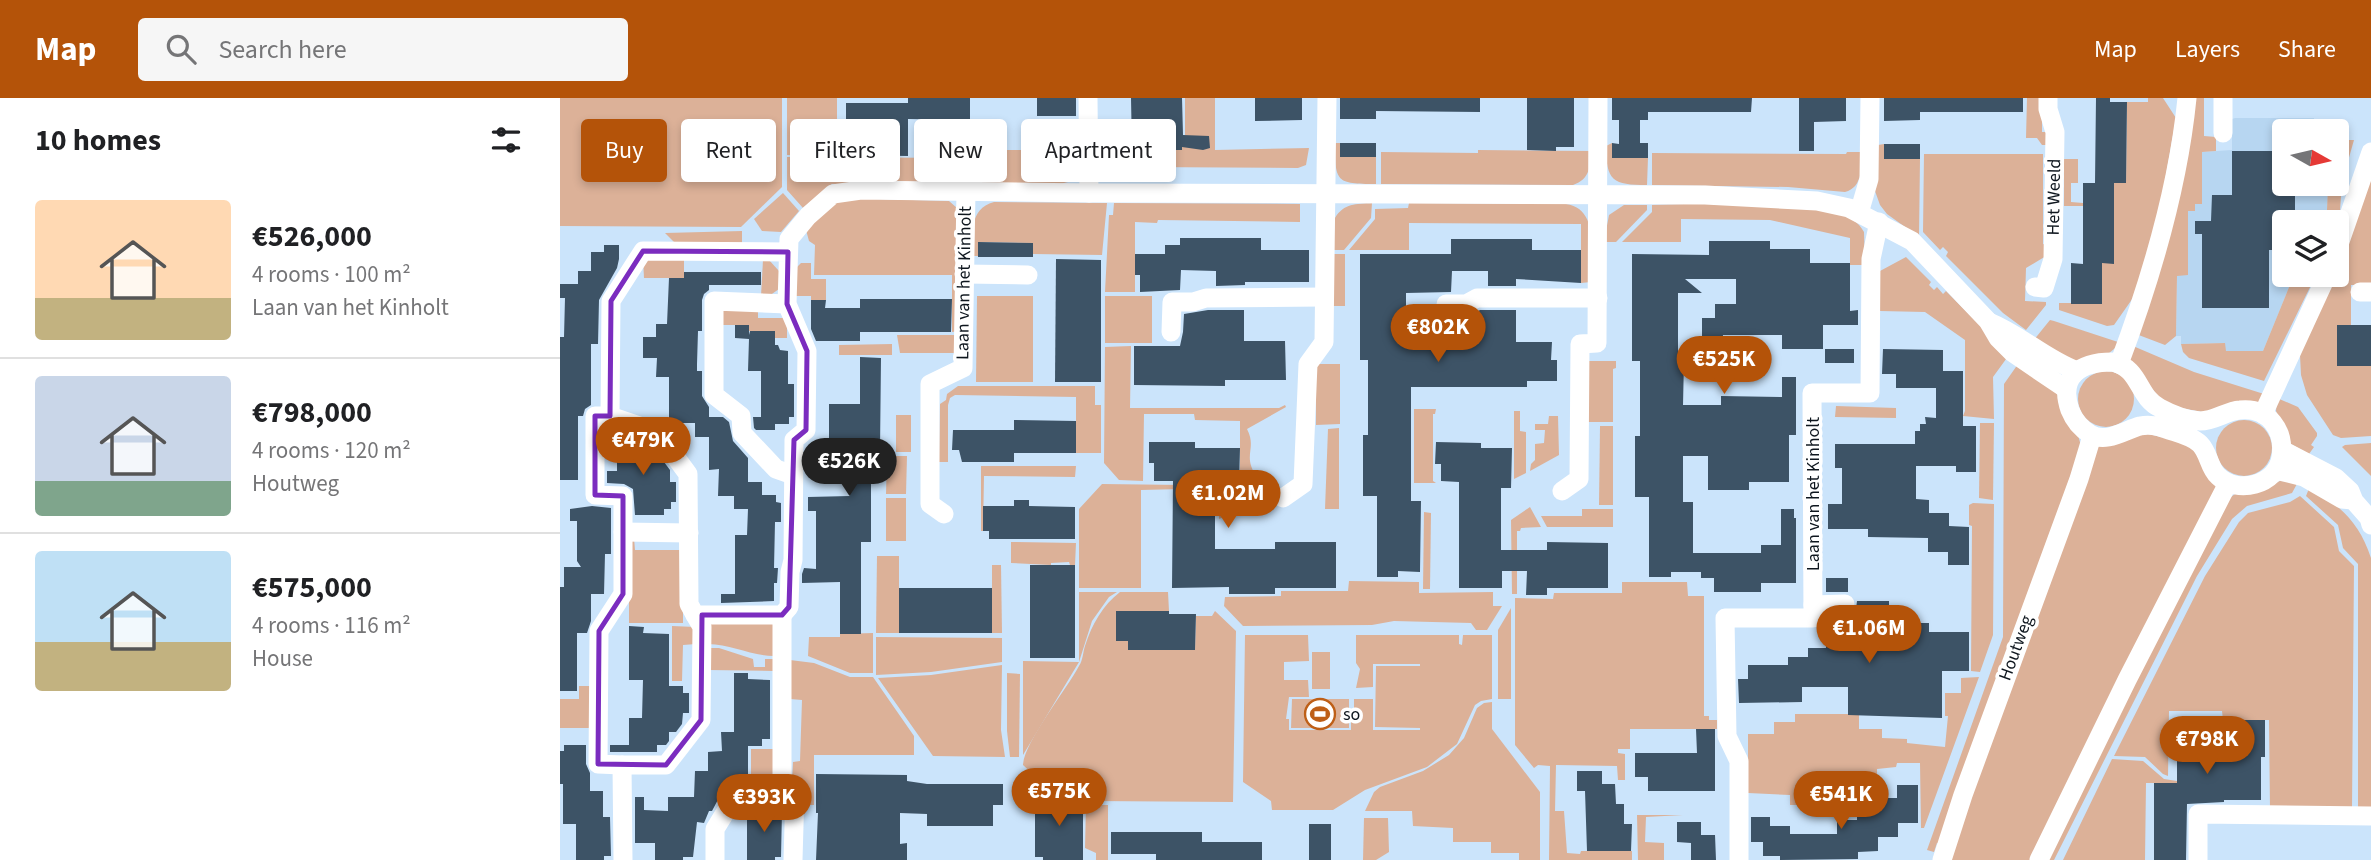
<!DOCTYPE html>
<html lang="en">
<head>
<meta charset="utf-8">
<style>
	:root { --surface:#fff; --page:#f6f6f6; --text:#202124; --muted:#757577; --line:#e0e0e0; --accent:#b45309 }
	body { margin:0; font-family:"Source Sans 3",sans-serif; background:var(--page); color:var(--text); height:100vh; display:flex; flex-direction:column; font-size:26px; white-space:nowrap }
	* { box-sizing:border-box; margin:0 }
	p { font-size:23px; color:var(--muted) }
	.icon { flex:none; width:38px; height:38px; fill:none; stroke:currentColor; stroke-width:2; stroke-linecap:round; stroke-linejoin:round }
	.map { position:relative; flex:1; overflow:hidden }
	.panel { display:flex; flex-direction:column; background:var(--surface); width:560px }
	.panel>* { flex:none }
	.hud { position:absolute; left:21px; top:21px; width:665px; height:63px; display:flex; gap:14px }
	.needle { width:46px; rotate:98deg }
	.controls { position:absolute; left:1712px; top:21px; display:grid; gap:14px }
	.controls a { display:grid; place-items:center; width:77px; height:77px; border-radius:7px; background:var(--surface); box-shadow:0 4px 10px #0003; font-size:35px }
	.price { position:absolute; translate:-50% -60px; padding:0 16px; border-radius:24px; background:var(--accent); color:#fff; font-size:23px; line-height:46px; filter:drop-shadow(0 2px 4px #0008) }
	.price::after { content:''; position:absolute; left:50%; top:42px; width:21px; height:16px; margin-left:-10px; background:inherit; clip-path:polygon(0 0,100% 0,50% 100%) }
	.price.current { background:#222; color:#fff }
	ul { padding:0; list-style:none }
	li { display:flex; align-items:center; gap:21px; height:175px; padding:0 35px }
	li+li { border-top:2px solid var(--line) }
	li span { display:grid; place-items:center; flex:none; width:196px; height:140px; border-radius:7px; color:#555 }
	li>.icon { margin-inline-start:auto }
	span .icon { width:84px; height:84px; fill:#fffc; stroke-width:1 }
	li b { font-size:30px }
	h2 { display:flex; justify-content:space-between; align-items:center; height:84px; padding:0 35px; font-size:30px }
	.chip { padding:0 24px; border-radius:7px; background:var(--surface); box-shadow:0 4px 10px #0003; font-size:24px; line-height:63px }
	.chip.current { background:var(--accent); color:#fff }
	header { display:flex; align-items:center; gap:42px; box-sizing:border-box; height:98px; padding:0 35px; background:var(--accent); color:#fff }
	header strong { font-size:33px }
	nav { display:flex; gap:38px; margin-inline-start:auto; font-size:24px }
	.search { width:490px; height:63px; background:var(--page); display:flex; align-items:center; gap:18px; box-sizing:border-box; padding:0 24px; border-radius:7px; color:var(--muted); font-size:26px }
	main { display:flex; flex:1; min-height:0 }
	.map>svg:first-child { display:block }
	.built { fill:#b7d6f1 }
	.green { fill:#dcb198 }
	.building { fill:#3d5366 }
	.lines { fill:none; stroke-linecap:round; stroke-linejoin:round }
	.minor { stroke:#fff; stroke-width:19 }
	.marked { fill:none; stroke:#7b2cbf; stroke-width:5; stroke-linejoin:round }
	.labels { text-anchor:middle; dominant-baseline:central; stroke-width:7; stroke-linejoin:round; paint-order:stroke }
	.street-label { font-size:18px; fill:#0e161e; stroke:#fff }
	.poi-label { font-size:18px; fill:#0e161e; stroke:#fff; text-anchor:start }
</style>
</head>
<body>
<header>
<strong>Map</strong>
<div class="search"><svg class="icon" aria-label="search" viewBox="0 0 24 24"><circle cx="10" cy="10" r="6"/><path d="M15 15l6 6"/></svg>Search here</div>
<nav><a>Map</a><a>Layers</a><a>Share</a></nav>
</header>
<main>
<section class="panel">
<h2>10 homes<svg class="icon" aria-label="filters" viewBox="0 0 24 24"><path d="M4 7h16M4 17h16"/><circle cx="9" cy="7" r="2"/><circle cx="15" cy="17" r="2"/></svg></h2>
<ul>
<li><span style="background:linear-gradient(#ffd9b3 70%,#c2b280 0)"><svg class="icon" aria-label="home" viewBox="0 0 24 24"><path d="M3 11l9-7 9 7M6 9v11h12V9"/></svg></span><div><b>€526,000</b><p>4 rooms · 100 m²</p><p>Laan van het Kinholt</p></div></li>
<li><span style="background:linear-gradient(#c9d6e8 75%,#7fa58c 0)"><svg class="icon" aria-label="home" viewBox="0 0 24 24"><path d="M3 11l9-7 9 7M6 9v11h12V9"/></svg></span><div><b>€798,000</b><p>4 rooms · 120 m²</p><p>Houtweg</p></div></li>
<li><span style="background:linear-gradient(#bfe0f5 65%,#c2b280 0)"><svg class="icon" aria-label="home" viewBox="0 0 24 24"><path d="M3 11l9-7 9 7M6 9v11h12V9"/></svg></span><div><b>€575,000</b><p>4 rooms · 116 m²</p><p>House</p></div></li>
</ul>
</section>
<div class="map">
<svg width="1811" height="762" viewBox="0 0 1811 762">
	<rect width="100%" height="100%" fill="#cbe4fb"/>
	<!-- built -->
	<path class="built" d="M1675,20H1754L1753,33H1724V86H1768L1767,113H1752V124H1724V177H1734L1703,253H1665V245L1621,246V238H1616L1617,177H1628V113L1635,106H1642V54L1672,52V21Z"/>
	<!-- green -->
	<g class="green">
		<path d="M0,0H222V89L181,129L0,128Z"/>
		<rect x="227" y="0" width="50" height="57"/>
		<path d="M625,0H655V52L749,50L746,67L738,70L580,69L577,59L564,58V51L622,52V41H625Z"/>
		<path d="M1467,0H1482V34H1487V47H1482L1477,40H1466Z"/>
		<path d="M1588,0H1603L1616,20L1601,105L1575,197L1554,227L1547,228L1499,212V205H1542V165H1554V85H1566L1567,4H1588Z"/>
		<path d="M1632,0H1644V38L1656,39V53L1642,54V106H1635V113H1628V177L1617,178L1616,238L1605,247L1576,236Z"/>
		<path d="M1776,42H1794L1782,84L1780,113L1776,124H1752V113L1767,112L1768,86H1776Z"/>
		<path d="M517,44H520L519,74L508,84L500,86H272L243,110L227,92V59L409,60L419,52H477V58L517,59Z"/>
		<path d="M775,45H780V59H816V86C776,86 775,84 775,45Z"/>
		<path d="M1052,45V60H1088L1087,87C1053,87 1046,83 1046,48Z"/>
		<path d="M1324,46V61H1360L1359,139L1327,116L1320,107L1315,93L1318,47Z"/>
		<path d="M918,52L1032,53C1030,69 1030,81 1013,87L821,86V54L918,55Z"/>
		<path d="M1287,54H1302C1301,70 1303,89 1285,94L1228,89L1092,87V55L1286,56Z"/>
		<path d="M1364,56H1483V146L1487,147L1486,158L1466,170L1465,203L1486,204V207L1466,232L1443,215L1386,158L1388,154L1383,149L1380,152L1363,134Z"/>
		<path d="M1504,61H1518V85H1511V104L1523,105V108H1504Z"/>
		<path d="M1811,80V187H1791V227L1777,228V267L1811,268V338L1781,340L1773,337L1747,297L1741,277L1740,257L1782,164Z"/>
		<path d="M223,95L239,113L221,134L202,133L194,121Z"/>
		<path d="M278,100L389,103L397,110L400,233L392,234V177H254L255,147L249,143L246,132Z"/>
		<path d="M434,104L547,105L542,157L473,156V145L419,144L418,158H412C413,137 408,111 434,104Z"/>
		<path d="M554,105L740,106V124L598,122L597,125L575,124V194H545L549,117H553Z"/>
		<path d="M812,105L811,120L784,152H773L775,120C784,105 796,106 812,105Z"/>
		<path d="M849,105L1006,106C1041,111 1030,159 1031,184L1021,185V126L849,125V152H789L815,121V111L848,110Z"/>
		<path d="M1064,107H1087V112L1056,144H1044L1049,117Z"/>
		<path d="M1092,107C1136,106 1258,100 1293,122C1298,125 1301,129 1304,134L1305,167H1290V140L1210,122L1121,121V144H1062L1092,114Z"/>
		<path d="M182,133V148L117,147L105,135Z"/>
		<path d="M773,156H785V208H772Z"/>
		<path d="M1346,159L1371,184L1369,187L1374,192L1377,189L1383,196L1386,193L1449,257L1433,279L1434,321L1403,318L1405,313V242L1365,214L1320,213V173Z"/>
		<path d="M83,160H124V180H84Z"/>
		<path d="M203,162H209L219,173V191L209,198H201Z"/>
		<path d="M241,165H251V181H266V202H251V198H234L236,170Z"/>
		<path d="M1734,177H1756L1704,283L1629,260L1623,254L1621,246L1665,245L1666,253H1703Z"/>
		<path d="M417,198H473V284H416Z"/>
		<rect x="545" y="198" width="47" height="47"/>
		<path d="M164,208L198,211V220H227V240H215V233H189V227H159L160,213H164Z"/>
		<path d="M1490,222L1494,223L1561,245L1548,256L1515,263L1473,243Z"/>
		<path d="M337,237H395V255H340Z"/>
		<path d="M332,246V257H279V247Z"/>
		<path d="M571,248L570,310H719L725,307L726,309L687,331C697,350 683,357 695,376L680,384V323L635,322L634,316H584L583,383L559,382L544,365L545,249Z"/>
		<path d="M1573,248L1634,274L1704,296L1698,307L1653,316L1605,307L1568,260Z"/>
		<path d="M1028,263H1056V270L1053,271V324H1028Z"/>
		<path d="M756,266H780V326L756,327Z"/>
		<path d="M1458,266L1496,291L1518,337L1521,348L1381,746L1377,745L1374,754L1367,752L1443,539L1444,286Z"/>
		<circle cx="1546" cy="301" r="28"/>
		<path d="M398,288H535V307H541V355H516V299L395,297L390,300L388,307V364H379L380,306L386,302L387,296Z"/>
		<path d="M1717,300L1738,309L1757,335V338L1751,347L1754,349L1749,356L1729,345L1716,313Z"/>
		<path d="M1276,308L1336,310V320L1275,319Z"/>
		<path d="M854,311H876L875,316H873V383L876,385H854Z"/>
		<path d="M954,313H960V333L966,334V375L954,381Z"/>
		<rect x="336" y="317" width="15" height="37"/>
		<path d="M989,318H998L999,357L970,373L971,366L975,362V346L984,345L985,332H975V326H988Z"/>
		<circle cx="1684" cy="350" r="28"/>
		<path d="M1420,325H1434L1433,402L1419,400Z"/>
		<path d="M1040,328H1053V407H1039Z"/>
		<path d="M779,330V411H765L768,331Z"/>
		<path d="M1581,334L1629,346L1661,388L1474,762H1390L1425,650L1538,346Z"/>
		<path d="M1811,345V378L1782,349L1785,347Z"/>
		<path d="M327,358H347L346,396H326Z"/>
		<path d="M421,368H516L515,379L424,378L423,433H421Z"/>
		<path d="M1720,383L1738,384L1732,395L1687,408L1672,421L1637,478L1494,762H1485L1668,401L1675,396Z"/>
		<path d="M542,386L622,387V391L581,392V490H519V411Z"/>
		<path d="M1750,388C1780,409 1799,423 1811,460V709L1798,711V466L1783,450L1778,427L1746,398Z"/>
		<path d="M659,398H685L689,409L659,421Z"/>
		<path d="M1740,398L1774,429L1779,453L1794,468L1792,711H1710L1709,622H1663L1662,613H1609L1608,678L1603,676L1585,659L1554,658L1645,478L1679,424L1688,415L1730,404Z"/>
		<rect x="326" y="400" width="20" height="43"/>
		<path d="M1413,405L1434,406L1433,537L1420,574L1411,573L1412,428L1409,427V407Z"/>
		<path d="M970,409L981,429L961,430L960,433H957V496H952L951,422Z"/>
		<path d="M1022,411H1053V429H987L981,418H1022Z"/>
		<path d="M864,414L871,415L870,491H863Z"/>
		<path d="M69,440H74L75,452H123V525H69Z"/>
		<path d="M451,444L516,445L515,467H510L509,464L491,465V467L451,465Z"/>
		<path d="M317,458H339V535H316Z"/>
		<path d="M432,467H441L442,535H432Z"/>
		<path d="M789,483L859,484V495L933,494V508H942L927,532H916L911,525L834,523L812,527L683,528L664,508L665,499L721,498V493H788Z"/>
		<path d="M1062,484H1127L1128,498H1144V618H1149V622H1157V631H1070V651H1058V655L1065,656V682H1058L1057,668L996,667L995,713H1004L1007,755L1020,756L1021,753H1072V762H989L990,668L978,667L974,670L955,647V500L993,501L994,495H1062Z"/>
		<path d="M519,494H557L549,499L532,523L519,564L463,657V563L519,564Z"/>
		<path d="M560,494H608L609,513H557L556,543H568L569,552H635L636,518H652L655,513L676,533L673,704L533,703V694H492L463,667C464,644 507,591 519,568C523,562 523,554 525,548C532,526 543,507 560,494Z"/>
		<path d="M951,510V601H938V532Z"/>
		<path d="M148,521H217V558C193,559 172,546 148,546Z"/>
		<path d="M112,528L135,529L136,546L123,547L122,583H112Z"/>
		<path d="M313,535V575H290L248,558L249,539H280V536Z"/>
		<path d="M685,537H748L749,563L724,564V582H748L749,599H729L726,621H729V632H791V622L794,621V601H813V632H860V630L815,629L816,568H860V566H813V589L796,590L800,571L796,565V537H899V546L902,547L903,537H932V601L921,603L915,607L897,646L867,669L805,692L773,712H712L711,703L683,684Z"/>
		<path d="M316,539L442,540V564L371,574L316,577Z"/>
		<path d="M148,550H159L193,561L194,569H205V561H217L214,573L148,572Z"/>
		<rect x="752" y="554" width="18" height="37"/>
		<path d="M230,562L254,565L290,579H313L354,638V657H254V707H241V684H232L233,664L240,663L242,602L230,601Z"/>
		<path d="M442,567L441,632L445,659L373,658L318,580L371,577Z"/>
		<path d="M447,575L460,576L459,659H450L447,633Z"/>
		<path d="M1419,579L1364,730H1361L1360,665H1337L1336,669L1317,671V688H1275V707L1268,703V707H1230V697L1188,695V636H1214V624H1235V616H1288L1299,603V631H1322V640L1347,641V645L1385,649L1388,618H1385V595H1401V580Z"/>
		<path d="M19,588H34V630H0V601H19Z"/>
		<path d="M732,601H789V630H731Z"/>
		<path d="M932,604V631L980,694V762H959V755H931V744H893V730L853,728L852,713H805L814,694L820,689L863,673L889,657L904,640L917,610L924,605Z"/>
		<rect x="191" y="651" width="23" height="32"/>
		<path d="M1552,661L1583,663L1604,681L1617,683V685H1586L1585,762H1503Z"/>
		<path d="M526,707H548V762H536V755L525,750Z"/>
		<path d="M1077,717H1123L1086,719L1085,744L1104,745V762H1078Z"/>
		<path d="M804,720H828L829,754L816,762H803Z"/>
	</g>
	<!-- building -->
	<g class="building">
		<path d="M348,0H410V22L348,21V58L286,57V5H348Z"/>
		<rect x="477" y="0" width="39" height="18"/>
		<path d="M571,0H622L623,37L649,38L650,50L643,52L622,49V52H572Z"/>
		<path d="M695,0H742V22L695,23Z"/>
		<path d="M780,0H920V14L816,13V21H780Z"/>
		<path d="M967,0H1014V49H996V53L967,52Z"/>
		<path d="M1052,0H1192L1191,14H1088V22H1080V45H1088V60H1052V45L1059,46V22H1052Z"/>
		<path d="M1239,0H1286V23L1254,24V53H1239Z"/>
		<path d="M1324,0H1463V14H1360V22L1324,23Z"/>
		<path d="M1536,0H1550V4H1567L1566,85H1554V166L1542,165V206H1511V165L1523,166V85H1535Z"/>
		<path d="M477,44H516V59L477,58Z"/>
		<rect x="780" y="45" width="36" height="14"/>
		<rect x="1324" y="46" width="36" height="15"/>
		<path d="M1672,53H1724V86H1735V124H1724V152H1709V210H1642V136H1635V123H1651L1652,97H1672Z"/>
		<path d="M620,140H701V152H749V184H685V187L656,188V173L621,172L620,192L580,194V177H575V156H605V147H620Z"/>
		<path d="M891,141H972V152H1021V185L956,181V188H928V173H892L891,194L846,195V249H892V244L898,234V218L911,217L920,212H956V244H992L991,262H997V283H967V289H851V403H861L860,474L838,473V479H817V398H803V337H808V262H800V156H891Z"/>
		<path d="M1149,143H1210V151H1250V165H1290V213L1298,212V227H1263V251H1222V237H1163L1162,245H1142V220H1155V206H1176V181H1125L1142,195H1118V262H1124L1123,307H1161V298L1222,299V279H1236V337H1229V384H1189V392H1148V358H1123V404H1133V455H1201V447H1221V411H1234V420H1236V485H1201V494H1154V480H1141V474H1111V479H1089V399H1075V338H1080V263H1072V156L1149,157Z"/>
		<path d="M418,144L473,145V159H418Z"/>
		<path d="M44,147H59V161L57,170L39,202L38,246H31V307L25,311L23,318H18V382H0V239H4L5,200H0V186H18V173H31V154H44Z"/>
		<path d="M496,161L541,162V284H495Z"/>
		<path d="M124,174H201V187H149V192L144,196L142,202V233H138L137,266V273H142V298L149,309V319H163L169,324L173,343L188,360V384H202V397H216V404L221,405V424H215L214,470H218L217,485H214V503L161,505V496H175V437H187L188,411H174V398H158L159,371L149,372V339H135V325H109V279H96L97,260H83V239H96V226H107L109,180H124Z"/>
		<path d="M300,201H392L391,234H300V243H256L251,231V202H266L265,210H300Z"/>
		<path d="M648,212H684V243H725L726,282H665V288L574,287V248H620L623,234L624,216Z"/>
		<path d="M175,227H189V237L190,233H215V247H218L220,252L228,253V286H234V319H229V326H215V332H196L194,330L193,319H201V273H188L189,241L175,240Z"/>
		<rect x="1777" y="227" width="34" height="41"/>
		<rect x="1265" y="251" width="29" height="14"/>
		<path d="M1323,251L1383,252V273H1403V328H1416V374H1396V368H1356V401L1369,402V415H1389V428L1409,429V467H1388V454H1368V440L1308,439V431H1268V406H1282V370H1275V346H1355V333H1360V326H1366L1365,319L1376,320V290H1336V276H1322Z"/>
		<path d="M300,259L321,260L320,352H311V444H301V536H280V484L242,485V476L244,470L256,471V413H248V399L290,398V352H269V306H300Z"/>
		<path d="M454,322L516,323V355H454V364H402L399,352H392L393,332H454Z"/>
		<path d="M57,338H70L79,341V344H89L97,355V364H104L110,372V384H116V404H111V411H104V417H75L73,391L64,386L47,385V373H57Z"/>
		<path d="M589,344H635V350H680L679,388H655V451H715V444H776V490H715V496H669V489L612,490L613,383H594V365H589Z"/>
		<path d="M876,344L921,345V350H952L951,390H941V452H987V444L1048,445V490H987V497H966L967,473H942V490H899V384L881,383V366H875Z"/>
		<path d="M454,402H469V408L515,409V441H429V433H423V408H454Z"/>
		<path d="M32,408L51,410V456H45L44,496H31V523L27,535H17V593H0V489H4V469H21L17,463V423H10V411Z"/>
		<rect x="470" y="467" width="45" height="93"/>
		<rect x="1266" y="480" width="22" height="14"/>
		<rect x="339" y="490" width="93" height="45"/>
		<path d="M1297,503H1329V512H1349V525H1369V534H1409V573H1382V620L1288,617V589H1242V604L1179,605L1178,581H1188V567H1228V559H1248V550H1266V519L1291,517L1296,511Z"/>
		<path d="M556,513H609V516H636L635,552H568V543H556Z"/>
		<path d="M69,528L84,529L83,535L109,536V588H123V595H129V615H123L122,626L116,634H109V643L106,647H97V654H50V647H69V620H82L83,582H69Z"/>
		<path d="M174,575H188V581L210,582V641H202V648H188V680L172,682L162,694L152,713H149L144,725L137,724L133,759H123V762H95V745H75V699H84V712L108,713V699H134L135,673H148V654L162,653L161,634H174Z"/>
		<path d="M1617,622H1705V659H1701V702H1664V704L1627,706L1626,762H1594V685H1617Z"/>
		<path d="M1136,631H1155V693H1088V679H1075V655H1137Z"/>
		<path d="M4,647H26V666L30,675V693H43V719H50L51,758H44V762H16V726H3V686H0V653H4Z"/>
		<path d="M1017,673H1042V686H1055L1056,706H1064V726H1072L1071,753H1027L1025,693H1017Z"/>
		<path d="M256,676L347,677V683L367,686H443V707H433V728H367V716L340,715V746L347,745V762H256L258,715H256Z"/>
		<path d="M1337,687H1358V725H1338V739H1318V753L1298,754V761L1220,762V758H1203V744H1191V719H1210V728H1230V736H1277V722H1297V714H1317V700H1337Z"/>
		<path d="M475,697L523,699V762H483V759H475Z"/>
		<path d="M201,706H215V713H222L221,759H215V762H187V713H201Z"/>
		<path d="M1117,724H1141V737H1155L1156,762H1131V745L1117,744Z"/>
		<rect x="749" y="726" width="22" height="36"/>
		<path d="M551,734H642V744H702V762H596V756H551Z"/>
	</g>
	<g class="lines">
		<!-- minor -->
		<g class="minor">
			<path d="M528,0L529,95"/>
			<path d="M1663,0V35"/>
			<path d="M1299,115L1309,81L1310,0"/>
			<path d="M228,154L83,153L51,203L50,318L97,334L128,376L129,506L135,517H222L229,509L230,474L233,462L234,342L246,332L247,253L227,206L229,141L248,118L273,96L301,92L529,95L1145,97L1257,103L1289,110L1352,143L1428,223L1438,240L1453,255L1506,291"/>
			<path d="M1776,155L1811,54"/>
			<path d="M404,176L468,177"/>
			<path d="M1475,189L1484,190L1493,161L1495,34L1488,11V0"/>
			<path d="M1800,194H1811"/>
			<path d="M227,206L154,203V297L181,318L182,335L216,371L233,377"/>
			<path d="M1429,224C1461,237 1485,261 1517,273"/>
			<path d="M886,233V206H906L917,200H1038"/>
			<path d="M611,234L612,204H633L646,200L763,199"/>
			<path d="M1552,264C1581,270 1577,299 1600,310C1611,316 1627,322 1640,323C1655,323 1666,313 1680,312C1709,309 1725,333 1721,359C1717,387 1677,397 1658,378C1649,370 1649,355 1640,346C1632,338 1617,335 1606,331C1597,328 1590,326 1580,328C1565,332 1546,346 1530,336C1520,330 1514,322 1510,312C1498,278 1521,264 1552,264Z"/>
			<path d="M1559,266C1591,181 1618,91 1627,0"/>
			<path d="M1703,316L1767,177"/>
			<path d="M50,318H35V397L63,398V496L39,533L38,666L62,667"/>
			<path d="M1722,352L1776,380L1790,393L1794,403L1809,420L1811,427"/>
			<path d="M1716,372L1744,379L1782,401L1793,402"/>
			<path d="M1002,393L1019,381L1020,246L1037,245L1038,0"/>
			<path d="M723,400L743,386L748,266L764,244L767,0"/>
			<path d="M384,416L370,406V286L403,270L406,94"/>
			<path d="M63,434L129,435"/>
			<path d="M1253,507L1285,506"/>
			<path d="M222,517V692L235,693L233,762"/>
			<path d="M63,762L62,667H106L141,622L142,529L135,517"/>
			<path d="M155,762V731L179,692H222"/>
			<path d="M1179,762V663L1167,638L1165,520H1253L1252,295H1310L1311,161L1319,124"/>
			<path d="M1382,762L1403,697L1519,381L1532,338"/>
			<path d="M1479,762L1567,582L1668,385"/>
			<path d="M1638,762V716L1811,718"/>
		</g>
	</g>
	<!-- marked area -->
	<path class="marked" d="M83,153L228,154L227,206L247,253L246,332L234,342L229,509L222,517H142L141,622L106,667L38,666L39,533L63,496V398L35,397V318H50L51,203Z"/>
	<!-- icons -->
	<defs>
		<g id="stadium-ring" transform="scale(1.575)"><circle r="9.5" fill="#fff" stroke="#be5f17" stroke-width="1.5"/><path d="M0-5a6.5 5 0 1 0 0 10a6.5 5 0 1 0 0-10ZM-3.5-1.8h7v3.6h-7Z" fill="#be5f17"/></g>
	</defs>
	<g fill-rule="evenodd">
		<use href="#stadium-ring" x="760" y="616"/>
	</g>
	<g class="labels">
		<!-- street labels -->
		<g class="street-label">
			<text transform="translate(1494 99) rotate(-89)">Het Weeld</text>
			<text transform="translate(404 185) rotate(-89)">Laan van het Kinholt</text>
			<text transform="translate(1253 396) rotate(-90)">Laan van het Kinholt</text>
			<text transform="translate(1456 550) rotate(-70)">Houtweg</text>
		</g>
		<!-- poi labels -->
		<g class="poi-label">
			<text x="783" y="616">so</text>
		</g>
	</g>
</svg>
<div class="controls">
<a><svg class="needle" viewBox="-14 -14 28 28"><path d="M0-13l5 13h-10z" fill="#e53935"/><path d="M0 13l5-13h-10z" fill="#757577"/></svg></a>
<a><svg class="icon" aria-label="layers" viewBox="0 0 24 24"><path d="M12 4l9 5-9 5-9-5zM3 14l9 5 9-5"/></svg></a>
</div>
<b class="price" style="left:878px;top:266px">€802K</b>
<b class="price" style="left:1164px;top:298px">€525K</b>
<b class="price" style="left:83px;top:379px">€479K</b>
<b class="price current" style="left:289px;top:400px">€526K</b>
<b class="price" style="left:668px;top:432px">€1.02M</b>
<b class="price" style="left:1309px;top:567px">€1.06M</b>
<b class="price" style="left:1647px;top:678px">€798K</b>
<b class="price" style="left:499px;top:730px">€575K</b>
<b class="price" style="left:1281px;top:733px">€541K</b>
<b class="price" style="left:204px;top:736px">€393K</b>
<div class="hud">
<a class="chip current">Buy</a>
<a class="chip">Rent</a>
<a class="chip">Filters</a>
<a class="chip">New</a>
<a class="chip">Apartment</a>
</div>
</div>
</main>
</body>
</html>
